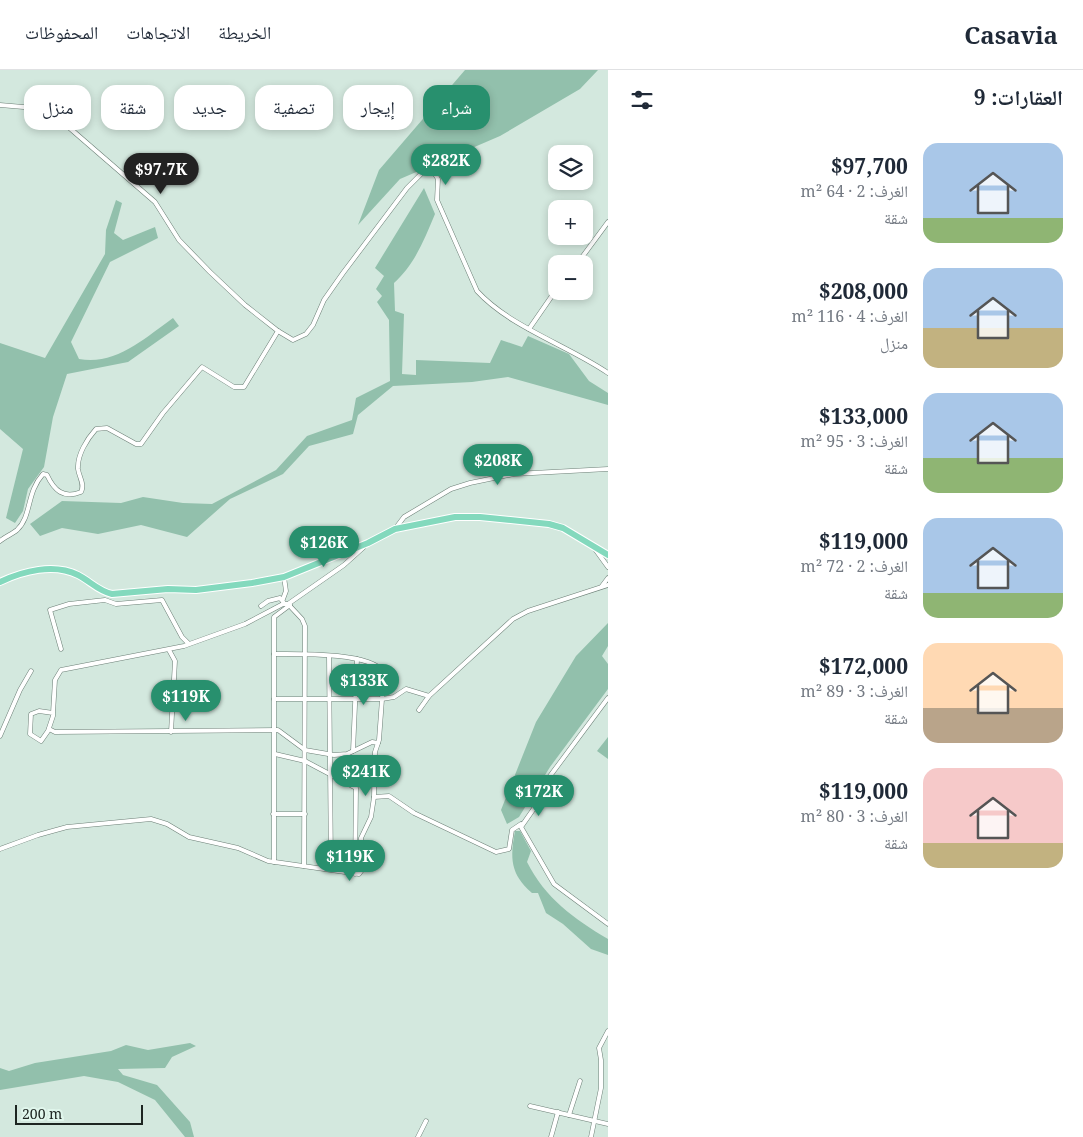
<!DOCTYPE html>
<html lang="ar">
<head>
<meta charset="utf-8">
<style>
	:root { --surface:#fff; --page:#f2f2f3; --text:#1f2937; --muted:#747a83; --line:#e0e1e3; --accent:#28906e }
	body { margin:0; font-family:"Noto Serif","Noto Naskh Arabic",serif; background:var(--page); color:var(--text); direction:rtl; height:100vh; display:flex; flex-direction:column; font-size:19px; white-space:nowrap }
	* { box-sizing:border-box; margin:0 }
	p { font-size:16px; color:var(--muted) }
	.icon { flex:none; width:28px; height:28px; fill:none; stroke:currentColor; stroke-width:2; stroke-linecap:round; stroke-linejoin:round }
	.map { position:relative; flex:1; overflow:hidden; direction:ltr }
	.sheet { display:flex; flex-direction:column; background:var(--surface); width:475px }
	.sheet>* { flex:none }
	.banner { position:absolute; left:15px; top:15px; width:475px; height:45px; direction:rtl; display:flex; gap:10px }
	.buttons { position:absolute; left:548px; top:75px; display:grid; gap:10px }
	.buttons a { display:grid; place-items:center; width:45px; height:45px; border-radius:10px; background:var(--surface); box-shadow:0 2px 8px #0003; font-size:25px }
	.scale { position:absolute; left:15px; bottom:12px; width:128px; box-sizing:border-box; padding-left:5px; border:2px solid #1d2521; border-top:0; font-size:14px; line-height:18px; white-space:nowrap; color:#1d2521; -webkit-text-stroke:4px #e0f6ec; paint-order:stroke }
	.price { position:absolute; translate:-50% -42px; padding:0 11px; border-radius:18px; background:var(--accent); color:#fff; font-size:16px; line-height:32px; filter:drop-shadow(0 1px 2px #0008) }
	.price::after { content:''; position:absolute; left:50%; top:30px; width:15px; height:11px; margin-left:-8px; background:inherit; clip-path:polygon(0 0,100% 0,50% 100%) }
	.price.selected { background:#222; color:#fff }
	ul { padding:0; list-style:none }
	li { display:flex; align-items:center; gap:15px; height:125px; padding:0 20px }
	li span { display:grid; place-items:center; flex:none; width:140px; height:100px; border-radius:15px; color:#555 }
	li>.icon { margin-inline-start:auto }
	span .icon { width:60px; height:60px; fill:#fffc; stroke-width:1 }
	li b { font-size:21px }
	h2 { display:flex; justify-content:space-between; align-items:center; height:60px; padding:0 20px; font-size:21px }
	.tag { padding:0 18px; border-radius:15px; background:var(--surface); box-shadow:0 2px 8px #0003; font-size:18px; line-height:45px }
	.tag.selected { background:var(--accent); color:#fff }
	header { display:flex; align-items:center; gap:30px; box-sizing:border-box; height:70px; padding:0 25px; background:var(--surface); border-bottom:1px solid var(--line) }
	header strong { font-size:24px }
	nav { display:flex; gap:28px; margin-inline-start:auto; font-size:18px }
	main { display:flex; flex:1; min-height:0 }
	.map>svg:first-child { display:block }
	.forest { fill:#92c0ac }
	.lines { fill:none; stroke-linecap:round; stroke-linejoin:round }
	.street-casing { stroke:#6c7f76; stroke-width:5 }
	.primary-casing { stroke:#fff; stroke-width:8 }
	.street { stroke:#fff; stroke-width:4 }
	.primary { stroke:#83d9bd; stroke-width:6 }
</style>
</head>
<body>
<header>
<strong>Casavia</strong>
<nav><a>الخريطة</a><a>الاتجاهات</a><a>المحفوظات</a></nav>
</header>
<main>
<section class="sheet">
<h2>العقارات: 9<svg class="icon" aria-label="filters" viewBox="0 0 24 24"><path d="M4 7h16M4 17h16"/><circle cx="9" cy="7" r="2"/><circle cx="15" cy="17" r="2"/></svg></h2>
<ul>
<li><span style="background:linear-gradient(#a9c7e8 75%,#8fb573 0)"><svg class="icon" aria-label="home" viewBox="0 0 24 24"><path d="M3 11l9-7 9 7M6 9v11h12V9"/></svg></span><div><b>$97,700</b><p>الغرف: 2 · 64 m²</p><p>شقة</p></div></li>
<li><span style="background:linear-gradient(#a9c7e8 60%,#c2b280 0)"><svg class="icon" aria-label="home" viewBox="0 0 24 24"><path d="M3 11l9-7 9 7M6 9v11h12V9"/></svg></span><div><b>$208,000</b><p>الغرف: 4 · 116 m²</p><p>منزل</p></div></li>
<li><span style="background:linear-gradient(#a9c7e8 65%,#8fb573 0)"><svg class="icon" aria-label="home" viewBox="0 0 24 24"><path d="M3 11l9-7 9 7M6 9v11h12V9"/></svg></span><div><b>$133,000</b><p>الغرف: 3 · 95 m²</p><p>شقة</p></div></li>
<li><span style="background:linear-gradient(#a9c7e8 75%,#8fb573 0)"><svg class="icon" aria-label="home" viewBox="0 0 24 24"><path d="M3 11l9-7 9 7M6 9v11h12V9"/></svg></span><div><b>$119,000</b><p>الغرف: 2 · 72 m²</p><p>شقة</p></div></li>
<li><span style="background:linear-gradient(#ffd9b3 65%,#b9a48a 0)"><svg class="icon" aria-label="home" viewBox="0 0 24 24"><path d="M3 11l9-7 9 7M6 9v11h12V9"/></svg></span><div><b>$172,000</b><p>الغرف: 3 · 89 m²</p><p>شقة</p></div></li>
<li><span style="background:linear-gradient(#f6c9c9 75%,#c2b280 0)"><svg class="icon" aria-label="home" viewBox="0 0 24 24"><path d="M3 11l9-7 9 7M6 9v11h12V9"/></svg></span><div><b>$119,000</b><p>الغرف: 3 · 80 m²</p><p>شقة</p></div></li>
</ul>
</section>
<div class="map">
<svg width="608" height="1067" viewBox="0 0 608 1067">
	<rect width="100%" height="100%" fill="#d3e8de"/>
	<!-- forest -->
	<g class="forest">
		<path d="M465,0H598L580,19L500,66L400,109L358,155L379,100Z"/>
		<path d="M424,118L435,144C424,170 415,194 394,213L395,241L404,244L402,304L416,305V290L490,293L501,270L522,277L528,266L569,284L589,311L608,323V335L508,307L472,312L393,316L358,345L353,364L309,376L283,404L230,429L187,467L141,455L98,464L62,458L40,466L30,454L62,431L121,433L143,427L183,433L212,434L276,400L307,366L352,350L356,328L390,311L389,250L377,232L382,226L376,219L384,206L375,198Z"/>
		<path d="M116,130L122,133L114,163L123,170L155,157L158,168L110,192L71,272L79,289C115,296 145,268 173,248L179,256L128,292L67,304L53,347L44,397L28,419L23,441L15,453L6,448L23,379L0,359V273L45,288L105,184L106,160Z"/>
		<path d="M608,553V576L602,586L608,594V619L550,697L519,747L507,754L501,740L536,652L576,586Z"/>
		<path d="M608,667V689L597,681Z"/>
		<path d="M515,761H520L531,781L527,792C545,828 574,849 608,869V885L591,879L563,854L546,843L538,823H532C510,804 510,788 515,761Z"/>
		<path d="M190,973L196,976L172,987L165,998L118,999L123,1005L157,1015L190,1052L194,1067H185L155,1030L118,1012L84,1006L0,1020V998L9,1001L35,993L111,981L126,975L148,980Z"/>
	</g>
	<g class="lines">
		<!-- street casing -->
		<g class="street-casing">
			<g id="street">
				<path d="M0,35L35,38L58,48L155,132L179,170L210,202L245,235L278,261L293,270L306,264L313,255L324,230L343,203L407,118L423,102L433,101L438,109L437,130L477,221C510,257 567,275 608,303"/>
				<path d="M577,194L608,152"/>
				<path d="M529,259L556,220"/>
				<path d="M395,459L404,447L451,419L470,413L514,404L608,399"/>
				<path d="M0,471C5,467 12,464 17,460C32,446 26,423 43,404L47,405C54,420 63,429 81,422C85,414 79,407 78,399C77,385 87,369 96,359L107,358L136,374H141L163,343L202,297L234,317H244L278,261"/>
				<path d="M595,479L608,497"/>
				<path d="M602,516L608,508"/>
				<path d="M283,529L286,521L284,507"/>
				<path d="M288,534L344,495L364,477"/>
				<path d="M261,536L268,531L280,528L284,533"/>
				<path d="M61,579L50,540L69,534L105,530L116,534L162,530L182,567L188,573"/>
				<path d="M169,580L175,591L171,662"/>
				<path d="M329,586L331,799"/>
				<path d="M608,628L550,706L535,737L521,757L554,814L608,854"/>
				<path d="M274,629H382L394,627L406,619L429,626"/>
				<path d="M419,640L429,626L513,549L528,541L608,515"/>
				<path d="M53,643L39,641L31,644L30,664L41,671L48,661L53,646V643L55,610L61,600L184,576L245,554L283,534H288L302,549L305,556L304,796"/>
				<path d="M49,659L55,662L278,660L305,680L334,685L347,684L372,672L378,673"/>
				<path d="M0,666L20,620L31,601"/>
				<path d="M353,681L357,589"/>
				<path d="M275,684L305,691L356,718L355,804"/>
				<path d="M374,727L389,726L414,743L496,782L509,779L512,760L521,754"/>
				<path d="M273,744H305"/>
				<path d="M0,779L38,765L67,757L151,749L167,754L189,767L238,778L268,791L359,804L362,800L361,768L371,747L374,727L375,682L379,670L384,602C369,582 299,584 274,584"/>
				<path d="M274,792V547L290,535"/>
				<path d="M530,1036L608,1054"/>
				<path d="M569,1045L580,1011"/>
				<path d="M418,1067L426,1051"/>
				<path d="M551,1067L558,1042"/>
				<path d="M591,1067L601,1018V990L599,978L608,961"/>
			</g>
		</g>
		<!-- primary casing -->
		<g class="primary-casing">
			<path id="primary" d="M0,512C23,501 54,493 78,505C90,511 98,521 112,524L168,519L196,520L252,513L284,507L368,473L395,459L455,447H480L549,454L563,458L608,485"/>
		</g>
		<!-- street -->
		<use href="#street" class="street"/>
		<!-- primary -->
		<use href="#primary" class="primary"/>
	</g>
</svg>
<div class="buttons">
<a><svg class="icon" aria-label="layers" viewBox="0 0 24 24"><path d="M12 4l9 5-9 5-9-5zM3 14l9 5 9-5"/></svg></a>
<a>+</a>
<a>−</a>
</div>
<div class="scale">200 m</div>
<b class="price" style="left:446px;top:116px">$282K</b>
<b class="price selected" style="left:161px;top:125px">$97.7K</b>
<b class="price" style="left:498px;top:416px">$208K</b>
<b class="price" style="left:324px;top:498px">$126K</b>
<b class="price" style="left:364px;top:636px">$133K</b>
<b class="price" style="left:186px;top:652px">$119K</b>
<b class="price" style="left:366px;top:727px">$241K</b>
<b class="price" style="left:539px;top:747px">$172K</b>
<b class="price" style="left:350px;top:812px">$119K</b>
<div class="banner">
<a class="tag selected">شراء</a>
<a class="tag">إيجار</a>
<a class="tag">تصفية</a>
<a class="tag">جديد</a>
<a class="tag">شقة</a>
<a class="tag">منزل</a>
</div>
</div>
</main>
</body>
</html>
